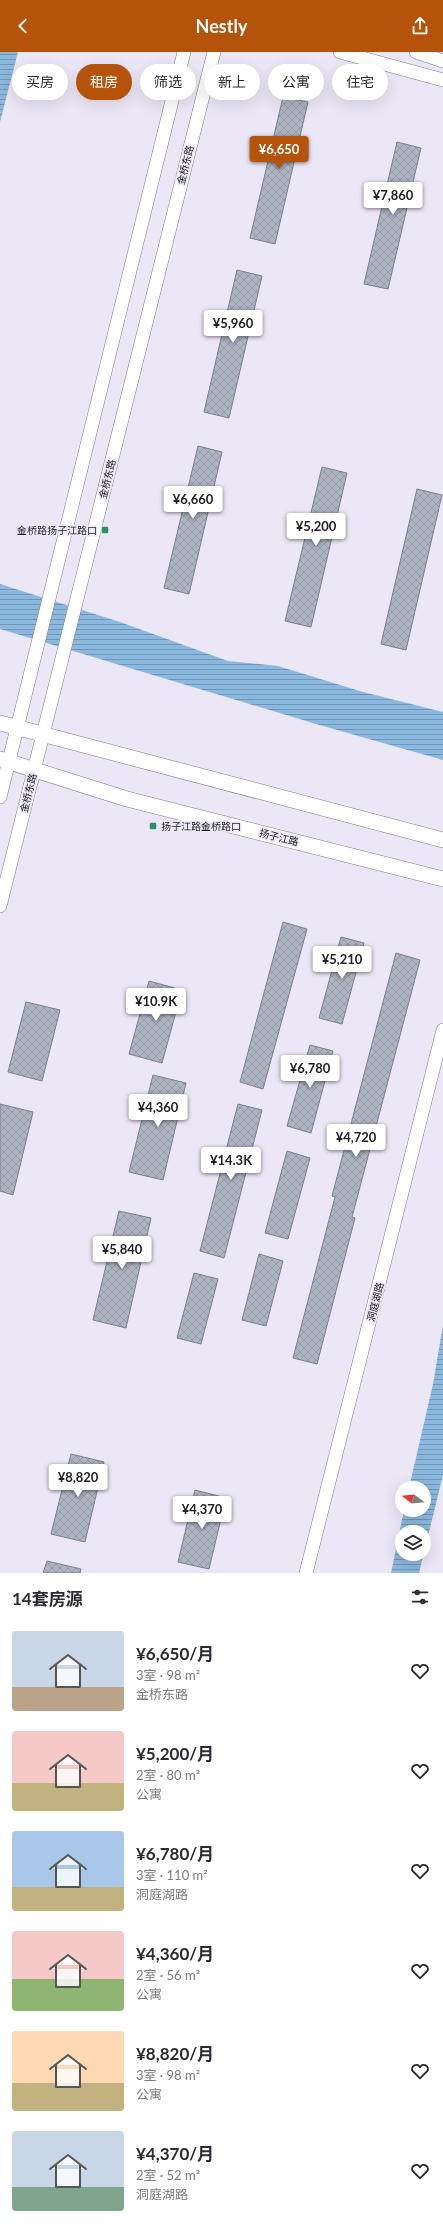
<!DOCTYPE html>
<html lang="zh">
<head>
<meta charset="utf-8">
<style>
	:root { --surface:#fff; --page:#f7f7f7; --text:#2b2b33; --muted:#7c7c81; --accent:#b45309 }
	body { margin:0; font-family:Lato,"Noto Sans SC",sans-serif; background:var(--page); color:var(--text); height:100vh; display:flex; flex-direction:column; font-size:15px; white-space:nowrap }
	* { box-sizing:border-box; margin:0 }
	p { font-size:13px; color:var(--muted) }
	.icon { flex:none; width:22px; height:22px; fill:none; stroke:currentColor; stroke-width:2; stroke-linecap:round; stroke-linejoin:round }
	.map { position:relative; height:1521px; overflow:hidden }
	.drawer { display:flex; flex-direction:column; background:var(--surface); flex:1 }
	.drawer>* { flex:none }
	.banner { position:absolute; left:12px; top:12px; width:419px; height:36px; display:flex; gap:8px }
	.needle { width:26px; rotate:286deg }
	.tools { position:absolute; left:395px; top:1429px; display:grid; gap:8px }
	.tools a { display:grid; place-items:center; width:36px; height:36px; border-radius:50%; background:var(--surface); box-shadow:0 4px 16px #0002; font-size:20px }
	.price { position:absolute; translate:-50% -34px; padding:0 9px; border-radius:4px; background:#fff; color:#222; font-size:13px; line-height:26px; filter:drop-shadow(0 1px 2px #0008) }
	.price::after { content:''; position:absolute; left:50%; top:24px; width:12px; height:9px; margin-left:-6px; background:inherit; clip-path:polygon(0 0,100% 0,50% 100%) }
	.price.current { background:var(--accent); color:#fff }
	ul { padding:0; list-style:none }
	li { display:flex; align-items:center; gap:12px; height:100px; padding:0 12px }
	li span { display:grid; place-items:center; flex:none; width:112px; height:80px; border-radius:4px; color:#555 }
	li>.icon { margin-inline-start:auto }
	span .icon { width:48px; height:48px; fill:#fffc; stroke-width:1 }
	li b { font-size:17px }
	h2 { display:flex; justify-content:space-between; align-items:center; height:48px; padding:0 12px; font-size:17px }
	.tag { padding:0 14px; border-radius:18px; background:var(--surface); box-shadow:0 4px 16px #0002; font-size:14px; line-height:36px }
	.tag.current { background:var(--accent); color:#fff }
	header { display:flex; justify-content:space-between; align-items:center; height:52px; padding:0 12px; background:var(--accent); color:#fff; font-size:18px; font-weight:700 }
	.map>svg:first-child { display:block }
	.water { fill:url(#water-rules); fill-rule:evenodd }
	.building { fill:url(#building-cross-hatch); stroke:#7a7f8c }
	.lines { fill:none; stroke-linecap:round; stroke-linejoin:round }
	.tertiary-casing { stroke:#7f7b89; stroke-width:14 }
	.secondary-casing { stroke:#7f7b89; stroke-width:16 }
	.tertiary { stroke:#fff; stroke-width:13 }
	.secondary { stroke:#fff; stroke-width:15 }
	.poi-dot { fill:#308e66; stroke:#ebe7f6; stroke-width:1.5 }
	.labels { text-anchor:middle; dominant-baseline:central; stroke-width:3.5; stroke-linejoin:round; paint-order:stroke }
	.street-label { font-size:10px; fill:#252329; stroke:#ebe7f6 }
	.poi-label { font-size:10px; fill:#252329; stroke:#ebe7f6; text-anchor:end }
</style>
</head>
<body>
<header><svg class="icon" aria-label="back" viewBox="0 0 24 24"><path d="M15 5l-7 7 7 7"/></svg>Nestly<svg class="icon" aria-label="share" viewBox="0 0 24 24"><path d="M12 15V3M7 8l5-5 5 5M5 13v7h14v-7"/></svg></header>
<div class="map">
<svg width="443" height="1521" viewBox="0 0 443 1521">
	<defs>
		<pattern id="water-rules" width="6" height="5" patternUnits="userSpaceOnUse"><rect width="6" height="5" fill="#8bb8de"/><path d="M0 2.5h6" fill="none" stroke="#7195b4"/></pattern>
		<pattern id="building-cross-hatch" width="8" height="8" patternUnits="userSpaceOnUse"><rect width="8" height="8" fill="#afb4c2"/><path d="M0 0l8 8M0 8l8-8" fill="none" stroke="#969aa7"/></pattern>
	</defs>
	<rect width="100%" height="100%" fill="#ebe7f6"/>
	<!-- water -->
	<g class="water">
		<path d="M0,0H18L0,70Z"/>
		<path d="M0,532L120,570L228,609L278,614L363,640L443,660V708L316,672L0,577Z"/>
		<path d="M443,1273V1423L419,1521H391L404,1458H424V1436H409L433,1332ZM402,1480H424V1502H402Z"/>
	</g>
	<!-- building -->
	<g class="building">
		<path d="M283,45L308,50L275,192L250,186Z"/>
		<path d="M397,90L421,96L388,237L364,232Z"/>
		<path d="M237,218L262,224L229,366L204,360Z"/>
		<path d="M198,394L222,400L189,542L164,536Z"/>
		<path d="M322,415L347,421L311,575L285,569Z"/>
		<path d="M417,437L442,443L406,598L381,592Z"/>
		<path d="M283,870L307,877L263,1037L240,1030Z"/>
		<path d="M341,885L364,891L342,972L319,966Z"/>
		<path d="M396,901L420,908L352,1165L355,1166L317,1312L293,1306L335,1145L332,1144Z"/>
		<path d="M149,929L182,938L162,1011L129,1002Z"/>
		<path d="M26,950L60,958L42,1029L8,1020Z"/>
		<path d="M310,993L333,999L311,1081L287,1074Z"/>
		<path d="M153,1023L186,1031L163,1128L129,1120Z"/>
		<path d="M0,1052L33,1060L13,1143L0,1139Z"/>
		<path d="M238,1052L262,1058L224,1206L200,1199Z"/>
		<path d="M287,1099L310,1106L288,1187L265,1181Z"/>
		<path d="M119,1159L151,1166L126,1276L93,1268Z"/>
		<path d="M259,1202L283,1209L266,1274L242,1268Z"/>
		<path d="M194,1221L218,1227L201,1292L177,1286Z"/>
		<path d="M71,1402L104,1410L85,1490L51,1482Z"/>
		<path d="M195,1438L226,1446L209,1517L178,1510Z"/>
		<path d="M47,1509L81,1517L80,1521H43Z"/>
	</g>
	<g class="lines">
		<!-- tertiary casing -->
		<g class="tertiary-casing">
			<g id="tertiary">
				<path d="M340,0L443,28"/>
				<path d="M416,0L443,9"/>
				<path d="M0,745L184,0"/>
				<path d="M0,854L214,0"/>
				<path d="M306,1521L443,978"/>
			</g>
		</g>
		<!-- secondary casing -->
		<g class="secondary-casing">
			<g id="secondary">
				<path d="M0,671L443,788"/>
				<path d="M0,707L127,747L443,827"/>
			</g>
		</g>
		<!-- tertiary -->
		<use href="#tertiary" class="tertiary"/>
		<!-- secondary -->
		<use href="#secondary" class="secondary"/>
	</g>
	<!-- markers -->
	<g class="poi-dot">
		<rect x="101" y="474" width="8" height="8" rx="2"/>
		<rect x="149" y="770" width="8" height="8" rx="2"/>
	</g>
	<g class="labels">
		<!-- street labels -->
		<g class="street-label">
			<text transform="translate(185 113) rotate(-76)">金桥东路</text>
			<text transform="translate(107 427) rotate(-76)">金桥东路</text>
			<text transform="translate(28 741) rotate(-76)">金桥东路</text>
			<text transform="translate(279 785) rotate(14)">扬子江路</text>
			<text transform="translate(375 1250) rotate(-76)">洞庭湖路</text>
		</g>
		<!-- poi labels -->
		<g class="poi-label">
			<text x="97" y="478">金桥路扬子江路口</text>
			<text x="161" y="774" text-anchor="start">扬子江路金桥路口</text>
		</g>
	</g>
</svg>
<div class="tools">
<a><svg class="needle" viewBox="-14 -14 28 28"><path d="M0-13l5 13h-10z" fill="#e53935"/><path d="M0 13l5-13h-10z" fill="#7c7c81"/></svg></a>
<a><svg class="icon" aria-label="layers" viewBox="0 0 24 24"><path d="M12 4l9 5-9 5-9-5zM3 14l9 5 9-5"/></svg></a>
</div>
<b class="price current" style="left:279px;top:118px">¥6,650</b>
<b class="price" style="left:393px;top:164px">¥7,860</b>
<b class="price" style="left:233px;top:292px">¥5,960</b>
<b class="price" style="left:193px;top:468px">¥6,660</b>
<b class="price" style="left:316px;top:495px">¥5,200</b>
<b class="price" style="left:342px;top:928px">¥5,210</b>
<b class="price" style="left:156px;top:970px">¥10.9K</b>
<b class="price" style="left:310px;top:1037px">¥6,780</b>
<b class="price" style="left:158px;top:1076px">¥4,360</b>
<b class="price" style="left:356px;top:1106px">¥4,720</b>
<b class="price" style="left:231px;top:1129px">¥14.3K</b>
<b class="price" style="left:122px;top:1218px">¥5,840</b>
<b class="price" style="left:78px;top:1446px">¥8,820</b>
<b class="price" style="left:202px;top:1478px">¥4,370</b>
<div class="banner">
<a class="tag">买房</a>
<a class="tag current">租房</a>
<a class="tag">筛选</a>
<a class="tag">新上</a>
<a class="tag">公寓</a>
<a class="tag">住宅</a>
</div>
</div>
<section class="drawer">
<h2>14套房源<svg class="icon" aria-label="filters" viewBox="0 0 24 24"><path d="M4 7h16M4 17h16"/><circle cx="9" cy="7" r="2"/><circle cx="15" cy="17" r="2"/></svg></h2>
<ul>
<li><span style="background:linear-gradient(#c9d6e8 70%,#b9a48a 0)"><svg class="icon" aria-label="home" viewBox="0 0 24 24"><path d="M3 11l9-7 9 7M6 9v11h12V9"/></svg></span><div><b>¥6,650/月</b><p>3室 · 98 m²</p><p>金桥东路</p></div><svg class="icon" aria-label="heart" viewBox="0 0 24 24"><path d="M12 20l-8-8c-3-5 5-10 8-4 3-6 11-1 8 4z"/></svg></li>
<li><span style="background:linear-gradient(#f6c9c9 65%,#c2b280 0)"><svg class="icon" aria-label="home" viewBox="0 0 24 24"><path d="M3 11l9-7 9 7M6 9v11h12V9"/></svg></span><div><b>¥5,200/月</b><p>2室 · 80 m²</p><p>公寓</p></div><svg class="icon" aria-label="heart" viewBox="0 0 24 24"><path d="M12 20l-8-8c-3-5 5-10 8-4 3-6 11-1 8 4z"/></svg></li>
<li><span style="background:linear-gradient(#a9c7e8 70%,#c2b280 0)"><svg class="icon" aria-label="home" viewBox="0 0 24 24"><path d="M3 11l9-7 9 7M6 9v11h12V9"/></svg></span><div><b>¥6,780/月</b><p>3室 · 110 m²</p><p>洞庭湖路</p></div><svg class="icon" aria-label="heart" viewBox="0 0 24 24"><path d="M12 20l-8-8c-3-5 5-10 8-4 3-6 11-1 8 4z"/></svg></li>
<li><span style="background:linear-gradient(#f6c9c9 60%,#8fb573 0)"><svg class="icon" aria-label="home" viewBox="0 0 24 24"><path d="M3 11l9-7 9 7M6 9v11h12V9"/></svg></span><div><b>¥4,360/月</b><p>2室 · 56 m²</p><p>公寓</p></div><svg class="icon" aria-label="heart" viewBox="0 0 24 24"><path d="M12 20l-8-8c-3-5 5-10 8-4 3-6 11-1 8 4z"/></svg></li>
<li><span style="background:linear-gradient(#ffd9b3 65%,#c2b280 0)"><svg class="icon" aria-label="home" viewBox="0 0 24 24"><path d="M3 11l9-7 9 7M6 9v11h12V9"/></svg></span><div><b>¥8,820/月</b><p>3室 · 98 m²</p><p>公寓</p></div><svg class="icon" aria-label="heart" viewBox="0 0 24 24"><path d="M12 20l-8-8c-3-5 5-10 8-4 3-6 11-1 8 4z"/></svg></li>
<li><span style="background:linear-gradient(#c9d6e8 70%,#7fa58c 0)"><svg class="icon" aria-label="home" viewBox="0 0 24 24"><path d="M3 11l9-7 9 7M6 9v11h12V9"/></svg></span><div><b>¥4,370/月</b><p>2室 · 52 m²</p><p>洞庭湖路</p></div><svg class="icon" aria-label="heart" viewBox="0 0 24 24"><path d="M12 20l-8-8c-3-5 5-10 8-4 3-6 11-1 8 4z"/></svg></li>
</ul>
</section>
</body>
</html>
